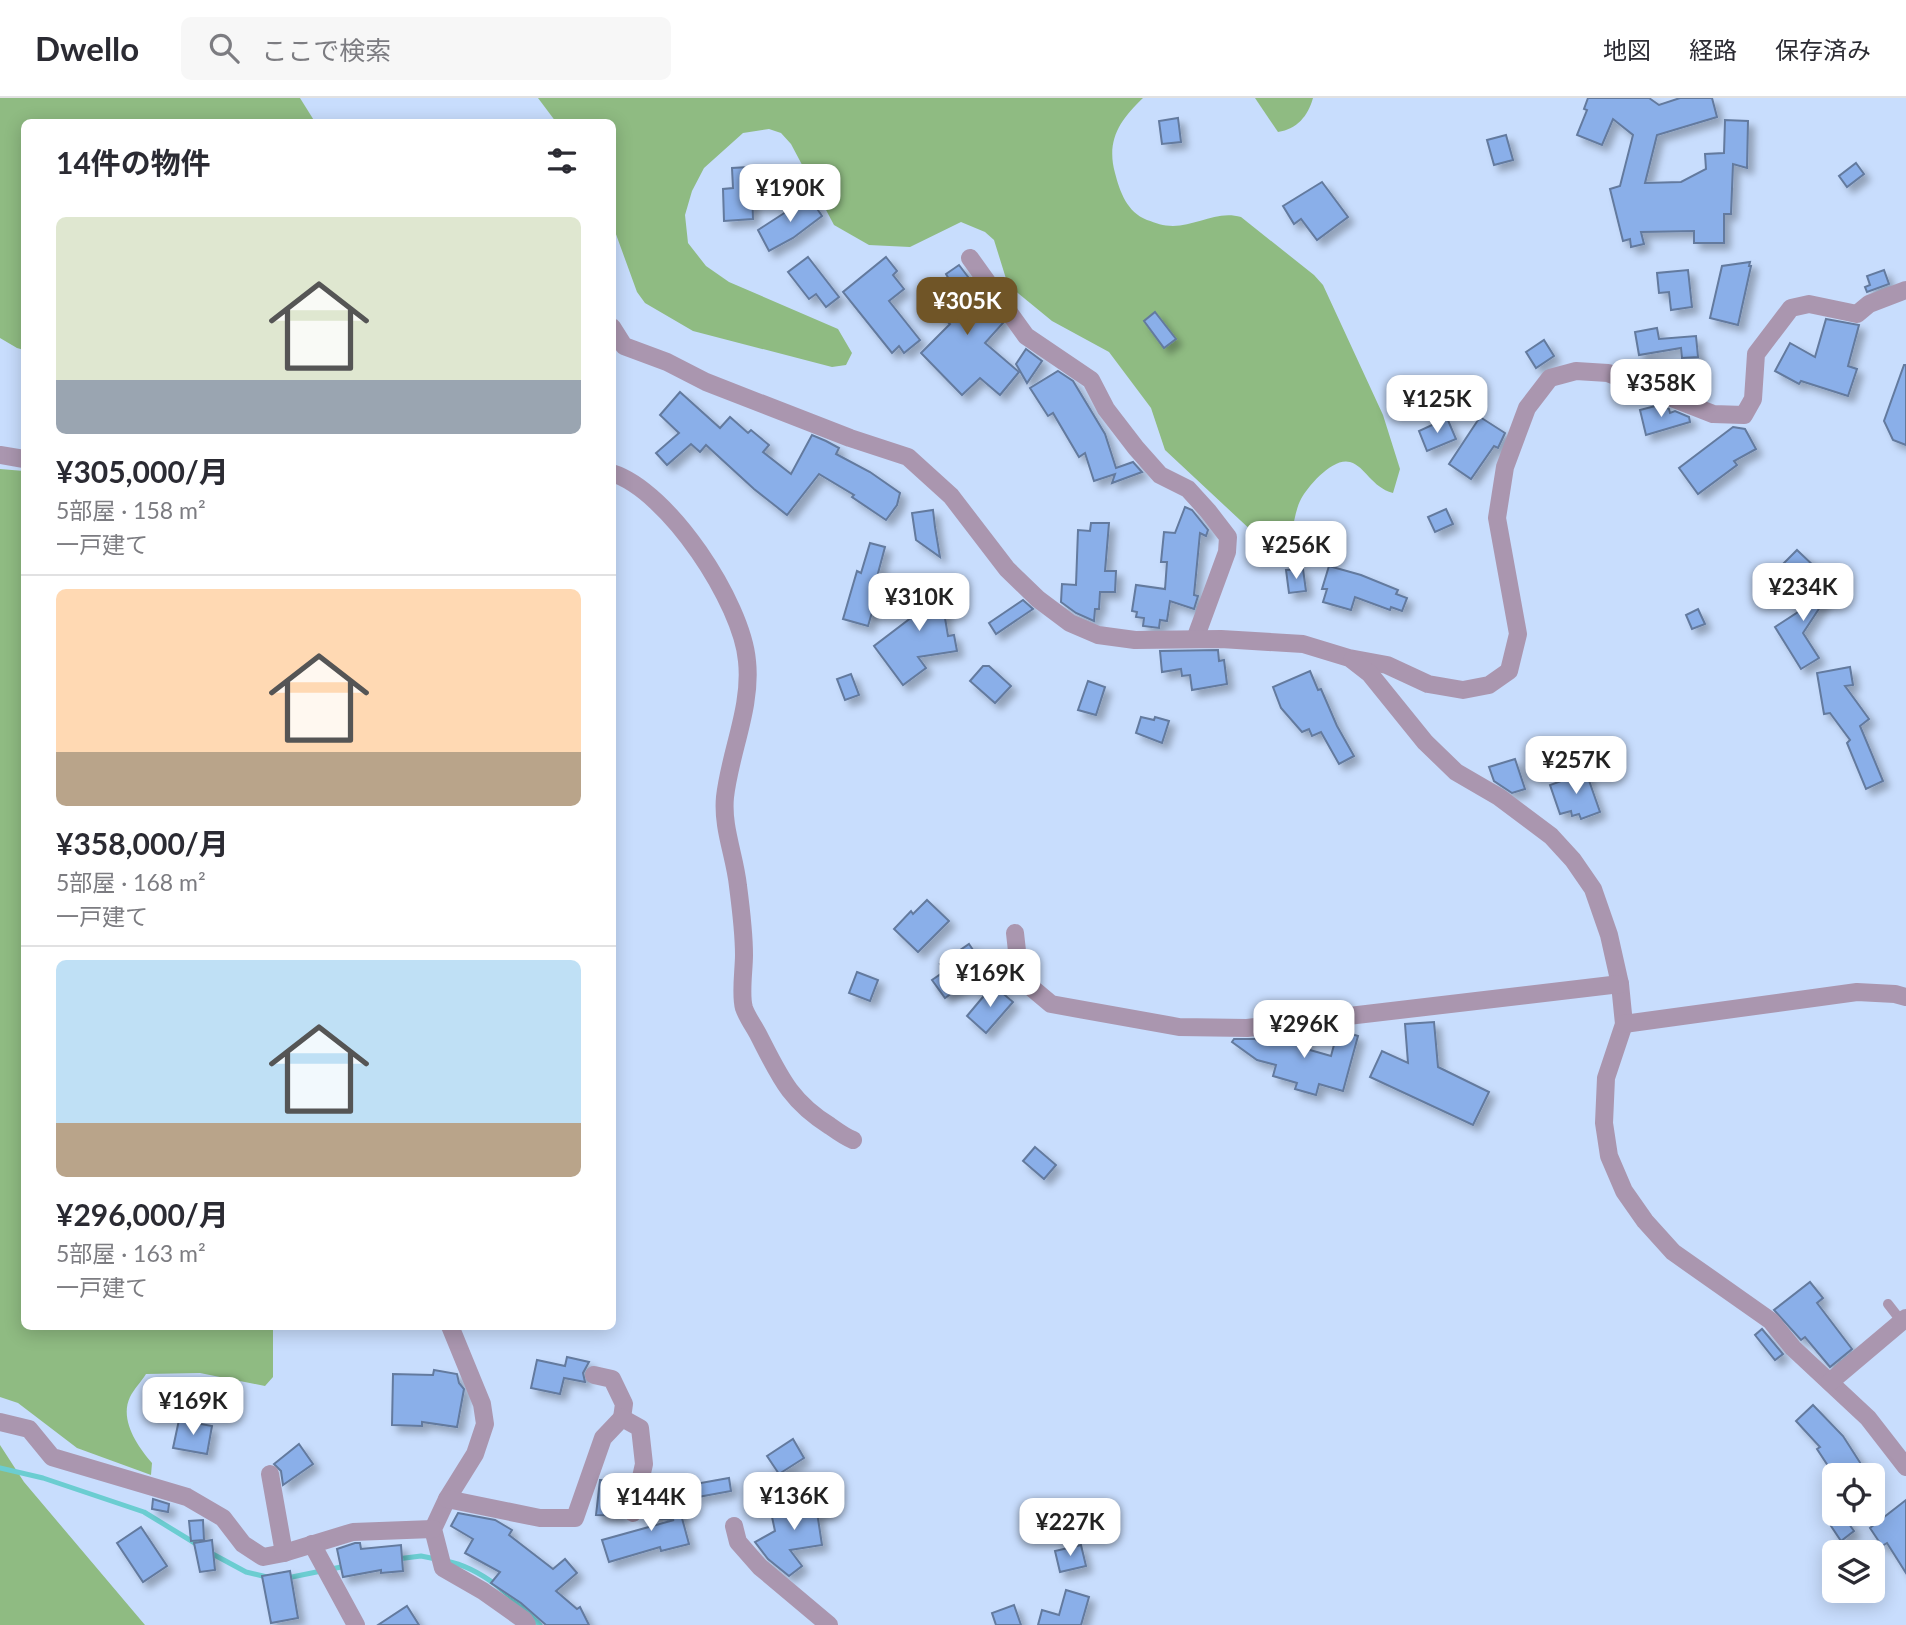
<!DOCTYPE html>
<html lang="ja">
<head>
<meta charset="utf-8">
<style>
	:root { --surface:#fff; --page:#f7f7f7; --text:#2b2b33; --muted:#7c7c81; --line:#e1e1e2; --accent:#705527 }
	body { margin:0; font-family:Lato,"Noto Sans JP",sans-serif; background:var(--page); color:var(--text); height:100vh; display:flex; flex-direction:column; font-size:26px; white-space:nowrap }
	* { box-sizing:border-box; margin:0 }
	p { font-size:23px; color:var(--muted) }
	.icon { flex:none; width:38px; height:38px; fill:none; stroke:currentColor; stroke-width:2; stroke-linecap:round; stroke-linejoin:round }
	.map { position:relative; flex:1; overflow:hidden }
	.sheet { position:absolute; left:21px; top:21px; width:595px; height:1211px; display:flex; flex-direction:column; background:var(--surface); border-radius:10px; box-shadow:0 4px 18px #0003 }
	.sheet>* { flex:none }
	.fabs { position:absolute; left:1822px; top:1365px; display:grid; gap:14px }
	.fabs a { display:grid; place-items:center; width:63px; height:63px; border-radius:10px; background:var(--surface); box-shadow:0 4px 18px #0003; font-size:35px }
	.price { position:absolute; translate:-50% -60px; padding:0 16px; border-radius:14px; background:#fff; color:#222; font-size:23px; line-height:46px; filter:drop-shadow(0 2px 4px #0008) }
	.price::after { content:''; position:absolute; left:50%; top:42px; width:21px; height:16px; margin-left:-10px; background:inherit; clip-path:polygon(0 0,100% 0,50% 100%) }
	.price.selected { background:var(--accent); color:#fff }
	ul { padding:0; list-style:none }
	li { display:grid; align-content:center; gap:14px; height:371px; padding:0 35px }
	li+li { border-top:2px solid var(--line) }
	li span { display:grid; place-items:center; height:217px; border-radius:10px; color:#555 }
	li>.icon { margin-inline-start:auto }
	span .icon { width:126px; height:126px; fill:#fffc; stroke-width:1 }
	li b { font-size:30px }
	h2 { display:flex; justify-content:space-between; align-items:center; height:84px; padding:0 35px; font-size:30px }
	header { display:flex; align-items:center; gap:42px; box-sizing:border-box; height:98px; padding:0 35px; background:var(--surface); border-bottom:2px solid var(--line) }
	header strong { font-size:33px }
	nav { display:flex; gap:38px; margin-inline-start:auto; font-size:24px }
	.search { width:490px; height:63px; background:var(--page); display:flex; align-items:center; gap:18px; box-sizing:border-box; padding:0 24px; border-radius:10px; color:var(--muted); font-size:26px }
	.map>svg:first-child { display:block }
	.forest { fill:#8fbb82 }
	.lines { fill:none; stroke-linecap:round; stroke-linejoin:round }
	.stream { stroke:#6bcdd1; stroke-width:5 }
	.building { fill:#8aafe9; stroke:#637a9e; stroke-width:2; filter:url(#shadow) }
	.lane { stroke:#aa96af; stroke-width:10 }
	.street { stroke:#aa96af; stroke-width:18 }
</style>
</head>
<body>
<header>
<strong>Dwello</strong>
<div class="search"><svg class="icon" aria-label="search" viewBox="0 0 24 24"><circle cx="10" cy="10" r="6"/><path d="M15 15l6 6"/></svg>ここで検索</div>
<nav><a>地図</a><a>経路</a><a>保存済み</a></nav>
</header>
<div class="map">
<svg width="1906" height="1527" viewBox="0 0 1906 1527">
	<defs>
		<filter id="shadow"><feDropShadow dx="6" dy="6" stdDeviation="3.5" flood-color="#0004"/></filter>
	</defs>
	<rect width="100%" height="100%" fill="#c8ddfd"/>
	<!-- forest -->
	<g class="forest">
		<path d="M0,0H300L315,24H24V252L17,250L0,240Z"/>
		<path d="M538,0H1143C1120,22 1106,42 1115,75C1120,94 1127,114 1147,122C1156,125 1163,128 1173,128C1196,128 1217,112 1241,119L1314,177L1323,187L1383,317L1400,371L1393,395C1371,389 1366,369 1350,364C1333,359 1308,388 1301,401C1294,414 1292,439 1288,454L1276,452L1255,436L1165,352L1151,310L1109,254L1052,223L1008,187L994,142L985,134L961,124L910,149L869,147L834,127L791,46L781,35L769,31L743,35L704,70L692,93L685,117L688,145L706,168L729,184L838,231L852,255L846,267L832,269L693,233L645,205L637,194L613,128L612,24H556Z"/>
		<path d="M1255,0H1313C1308,18 1297,31 1278,34Z"/>
		<path d="M0,371L24,373V1228L273,1229V1279L265,1288L200,1275L146,1276C141,1284 134,1291 130,1299C119,1322 138,1349 152,1365L151,1377L77,1350L18,1305L0,1299Z"/>
		<path d="M0,1347L24,1384L145,1527H0Z"/>
	</g>
	<g class="lines">
		<!-- stream -->
		<g class="stream">
			<path d="M0,1370L43,1380L144,1414L198,1447"/>
			<path d="M209,1454L246,1474L267,1479"/>
			<path d="M397,1461L421,1458L436,1461"/>
			<path d="M446,1463C483,1470 513,1500 540,1527"/>
			<path d="M287,1480L346,1468"/>
		</g>
	</g>
	<!-- building -->
	<g class="building">
		<path d="M1588,0H1649L1659,7L1680,0H1712L1717,19L1657,37L1645,85L1681,84L1706,71L1705,56L1724,55L1725,22L1748,23L1747,70L1733,66L1731,116H1724V145H1694V133L1641,134L1644,146L1631,149L1630,141L1623,143L1610,91L1620,88L1633,37L1613,21L1602,47L1577,37L1587,12L1584,11Z"/>
		<path d="M1178,20L1181,44L1162,46L1159,23Z"/>
		<path d="M1506,37L1513,62L1494,67L1487,42Z"/>
		<path d="M1856,65L1864,76L1847,89L1839,78Z"/>
		<path d="M766,68L767,89H752L753,121L724,123L723,91L733,90L732,70Z"/>
		<path d="M1322,84L1348,119L1317,142L1301,121L1294,126L1283,108Z"/>
		<path d="M809,99L822,118L793,140L769,153L758,132Z"/>
		<path d="M808,159L839,199L826,209L816,196L809,201L788,174Z"/>
		<path d="M886,159L897,173L893,177L904,191L889,203L920,242L904,255L899,248L892,255L843,194Z"/>
		<path d="M1750,164L1749,168H1751L1738,227L1710,220L1722,168Z"/>
		<path d="M959,167L1003,225L985,245L1019,274L1000,297L980,280L962,297L921,255L950,226L943,220L928,197L950,183L946,176Z"/>
		<path d="M1688,172L1692,209L1671,212L1669,194L1659,195L1657,175Z"/>
		<path d="M1884,172L1889,186L1867,194L1865,189L1870,187L1867,178Z"/>
		<path d="M1155,214L1176,241L1164,250L1144,223Z"/>
		<path d="M1826,221L1859,227L1848,268L1857,271L1848,298L1801,283L1799,286L1775,273L1790,245L1815,259Z"/>
		<path d="M1657,230L1659,241L1696,238L1698,259L1682,260L1681,250L1639,257L1635,234Z"/>
		<path d="M1544,242L1554,258L1536,270L1526,254Z"/>
		<path d="M1026,251L1042,263L1027,285L1016,266Z"/>
		<path d="M1904,267H1906V347L1893,342L1884,323Z"/>
		<path d="M1058,273L1073,283L1105,336L1116,370L1133,364L1142,374L1112,385L1115,376L1094,383L1085,355L1079,359L1053,315L1048,318L1030,290Z"/>
		<path d="M680,294L720,330L730,319L748,335L751,332L769,347L763,354L791,376L812,337L826,343L839,350L836,356L870,374L900,395L897,407L886,422L852,399L854,397L819,376L787,417L754,391L706,347L700,354L691,346L667,367L656,355L679,335L660,317Z"/>
		<path d="M1659,307L1669,311L1670,315L1675,313L1689,319L1690,324L1646,337L1640,312Z"/>
		<path d="M1480,319L1505,335L1498,350L1494,348L1471,381L1449,366Z"/>
		<path d="M1447,320L1456,341L1427,353L1419,333Z"/>
		<path d="M1733,329L1745,331L1756,351L1734,363L1737,367L1698,396L1679,370Z"/>
		<path d="M1185,409L1192,412L1208,432L1206,438L1200,435L1194,497L1198,498L1194,511L1170,503L1167,523L1160,522L1159,530L1143,528L1144,520L1136,519L1137,514L1132,513L1136,487L1165,491L1167,464H1161L1164,434L1175,435Z"/>
		<path d="M1446,411L1453,426L1435,434L1428,419Z"/>
		<path d="M933,412L935,429L940,459L916,442L912,415Z"/>
		<path d="M1091,425H1109L1105,473H1116L1115,494H1100L1099,511H1095L1094,523L1076,515L1061,504L1062,486L1076,487L1078,432L1090,433Z"/>
		<path d="M870,445L885,449L877,479L882,480L868,528L843,521L857,473L861,475Z"/>
		<path d="M1797,452L1817,471L1804,484L1784,465Z"/>
		<path d="M1329,468L1361,477L1398,492L1396,496L1407,500L1402,513L1391,509L1390,512L1355,499L1351,512L1323,504L1327,491H1322Z"/>
		<path d="M1303,471L1306,493L1289,495L1286,472Z"/>
		<path d="M1808,481L1830,494L1803,535L1819,560L1801,571L1775,529L1801,512L1792,507Z"/>
		<path d="M948,484L950,501L942,502L948,538L954,537L957,553L918,559L926,570L903,587L874,548L912,519L908,490Z"/>
		<path d="M1023,502L1033,511L996,536L989,525Z"/>
		<path d="M1698,511L1705,526L1692,531L1686,517Z"/>
		<path d="M1218,552L1219,563L1224,562L1227,586L1192,592L1190,577L1182,578L1181,571L1162,574L1160,553Z"/>
		<path d="M983,568H989L1011,588L995,605L970,583Z"/>
		<path d="M1850,569L1853,587L1845,588L1869,621L1860,628L1883,683L1866,691L1847,645L1850,642L1830,615L1824,616L1817,575Z"/>
		<path d="M1310,573L1318,592L1321,591L1337,628L1354,658L1339,666L1321,634L1312,638L1309,631L1302,634L1281,610L1273,589Z"/>
		<path d="M851,576L859,597L845,602L837,581Z"/>
		<path d="M1088,583L1105,589L1096,617L1078,612Z"/>
		<path d="M1141,619L1154,622L1155,619L1169,623L1162,645L1136,635Z"/>
		<path d="M1515,661L1525,691L1512,695L1494,683L1489,669Z"/>
		<path d="M1586,674L1600,714L1581,721L1579,716L1572,718L1571,713L1560,716L1550,687Z"/>
		<path d="M927,802L949,823L918,854L894,831L911,813L913,816Z"/>
		<path d="M969,846L986,871L945,900L932,882L945,873L940,866Z"/>
		<path d="M857,874L878,882L870,903L849,895Z"/>
		<path d="M993,887L1013,904L986,935L967,918Z"/>
		<path d="M1434,924L1438,969L1489,994L1473,1027L1370,979L1382,953L1408,965L1405,926Z"/>
		<path d="M1338,932L1358,938L1343,993L1319,986L1316,997L1295,991L1297,985L1273,978L1276,967L1257,962L1232,944L1234,941H1255L1259,943L1260,940L1299,935L1306,937L1303,950L1331,958Z"/>
		<path d="M1035,1049L1056,1067L1044,1081L1023,1063Z"/>
		<path d="M1810,1184L1823,1200L1817,1205L1852,1251L1830,1269L1805,1239L1801,1242L1774,1212Z"/>
		<path d="M1762,1231L1783,1256L1775,1262L1755,1237Z"/>
		<path d="M567,1259L589,1264L583,1275L585,1284L564,1280L560,1296L531,1290L537,1262L565,1268Z"/>
		<path d="M434,1272L457,1276L459,1285L464,1291L457,1329L422,1324V1328L392,1327L393,1276L433,1277Z"/>
		<path d="M1813,1307L1843,1338L1868,1377H1834L1817,1351L1820,1349L1796,1323Z"/>
		<path d="M179,1322L212,1328L207,1356L173,1350Z"/>
		<path d="M793,1341L804,1360L779,1376L767,1358Z"/>
		<path d="M299,1346L313,1366L283,1387L281,1373L274,1366Z"/>
		<path d="M729,1380L731,1393L698,1399L695,1386Z"/>
		<path d="M600,1382L623,1383L621,1418L596,1417Z"/>
		<path d="M826,1396L829,1412L817,1414L822,1447L790,1452L802,1468L789,1478L768,1461L755,1444L775,1433L772,1419L786,1416L784,1405Z"/>
		<path d="M676,1398L689,1446L661,1453L660,1449L609,1464L602,1442L674,1422L652,1420L648,1405Z"/>
		<path d="M153,1401L169,1406L168,1414L152,1411Z"/>
		<path d="M1906,1402V1475L1887,1445L1882,1448L1870,1430Z"/>
		<path d="M458,1415L495,1422L512,1432L509,1437L553,1471L565,1461L577,1475L556,1493L577,1511L580,1509L589,1527H546L521,1505L491,1485L500,1474L465,1455L473,1441L451,1428Z"/>
		<path d="M1844,1419L1854,1433L1841,1443L1831,1428Z"/>
		<path d="M203,1422L204,1442L191,1443L189,1423Z"/>
		<path d="M141,1429L167,1468L143,1484L117,1445Z"/>
		<path d="M212,1442L215,1472L200,1474L194,1445Z"/>
		<path d="M355,1445H360L361,1451L401,1447L403,1473L381,1475V1472L343,1479L337,1451Z"/>
		<path d="M1081,1447L1086,1468L1060,1474L1055,1453Z"/>
		<path d="M290,1473L298,1520L271,1525L262,1478Z"/>
		<path d="M1066,1492L1089,1499L1081,1527H1038L1042,1512L1059,1517Z"/>
		<path d="M1014,1507L1021,1527H996L992,1515Z"/>
		<path d="M407,1508L419,1527H378Z"/>
	</g>
	<g class="lines">
		<!-- lane -->
		<path class="lane" d="M1888,1206L1902,1224"/>
		<!-- street -->
		<g class="street">
			<path d="M970,160L1026,238L1091,282L1106,311L1136,350L1160,377L1188,391L1208,413L1228,439L1227,454L1195,541"/>
			<path d="M612,229L624,248L667,264L706,284L850,340L908,359L951,398L1007,471L1038,501L1070,525L1098,537L1135,542L1221,541L1303,546L1349,560L1387,567L1428,586L1463,592L1489,587L1509,573L1518,536L1497,420L1505,369L1527,310L1550,280L1576,273L1608,275L1713,316L1744,317L1753,301L1756,256L1791,210L1809,206L1857,216L1869,206L1906,192"/>
			<path d="M0,357L24,361"/>
			<path d="M612,375C669,393 742,505 747,563C752,609 730,654 725,699C722,730 735,758 738,788C741,811 744,834 744,857C744,872 740,897 744,910C747,919 755,930 759,938C780,979 790,1003 830,1028C837,1033 845,1039 853,1042"/>
			<path d="M1352,562L1370,576L1425,644L1456,674L1499,699L1551,738L1573,762L1593,791L1609,837L1620,886L1624,926L1606,980L1604,1025L1609,1058L1624,1093L1645,1123L1673,1154L1771,1223L1793,1250L1868,1320L1906,1369"/>
			<path d="M1015,835L1020,880L1051,906L1179,929L1247,930L1620,886"/>
			<path d="M1624,926L1857,894L1895,896L1906,899"/>
			<path d="M450,1228L482,1306L485,1326L475,1356L447,1401L433,1431L443,1470L483,1493L524,1522L527,1527"/>
			<path d="M594,1277L612,1281L624,1306L622,1320"/>
			<path d="M1830,1284L1906,1220"/>
			<path d="M0,1324L29,1331L52,1359L187,1399L223,1420L243,1446L263,1459L284,1455L353,1434L433,1431"/>
			<path d="M270,1376L284,1455"/>
			<path d="M447,1401L540,1420H575L603,1340L622,1320L640,1330L644,1366L633,1415"/>
			<path d="M734,1428L738,1444L760,1469L829,1527"/>
			<path d="M312,1446L356,1527"/>
		</g>
	</g>
</svg>
<div class="fabs">
<a><svg class="icon" aria-label="locate" viewBox="0 0 24 24"><circle cx="12" cy="12" r="6"/><path d="M12 2v4M12 18v4M2 12h4M18 12h4"/></svg></a>
<a><svg class="icon" aria-label="layers" viewBox="0 0 24 24"><path d="M12 4l9 5-9 5-9-5zM3 14l9 5 9-5"/></svg></a>
</div>
<b class="price" style="left:790px;top:126px">¥190K</b>
<b class="price selected" style="left:967px;top:239px">¥305K</b>
<b class="price" style="left:1661px;top:321px">¥358K</b>
<b class="price" style="left:1437px;top:337px">¥125K</b>
<b class="price" style="left:1296px;top:483px">¥256K</b>
<b class="price" style="left:1803px;top:525px">¥234K</b>
<b class="price" style="left:919px;top:535px">¥310K</b>
<b class="price" style="left:1576px;top:698px">¥257K</b>
<b class="price" style="left:990px;top:911px">¥169K</b>
<b class="price" style="left:1304px;top:962px">¥296K</b>
<b class="price" style="left:193px;top:1339px">¥169K</b>
<b class="price" style="left:794px;top:1434px">¥136K</b>
<b class="price" style="left:651px;top:1435px">¥144K</b>
<b class="price" style="left:1070px;top:1460px">¥227K</b>
<section class="sheet">
<h2>14件の物件<svg class="icon" aria-label="filters" viewBox="0 0 24 24"><path d="M4 7h16M4 17h16"/><circle cx="9" cy="7" r="2"/><circle cx="15" cy="17" r="2"/></svg></h2>
<ul>
<li><span style="background:linear-gradient(#dfe7d0 75%,#9aa5b1 0)"><svg class="icon" aria-label="home" viewBox="0 0 24 24"><path d="M3 11l9-7 9 7M6 9v11h12V9"/></svg></span><div><b>¥305,000/月</b><p>5部屋 · 158 m²</p><p>一戸建て</p></div></li>
<li><span style="background:linear-gradient(#ffd9b3 75%,#b9a48a 0)"><svg class="icon" aria-label="home" viewBox="0 0 24 24"><path d="M3 11l9-7 9 7M6 9v11h12V9"/></svg></span><div><b>¥358,000/月</b><p>5部屋 · 168 m²</p><p>一戸建て</p></div></li>
<li><span style="background:linear-gradient(#bfe0f5 75%,#b9a48a 0)"><svg class="icon" aria-label="home" viewBox="0 0 24 24"><path d="M3 11l9-7 9 7M6 9v11h12V9"/></svg></span><div><b>¥296,000/月</b><p>5部屋 · 163 m²</p><p>一戸建て</p></div></li>
</ul>
</section>
</div>
</body>
</html>
